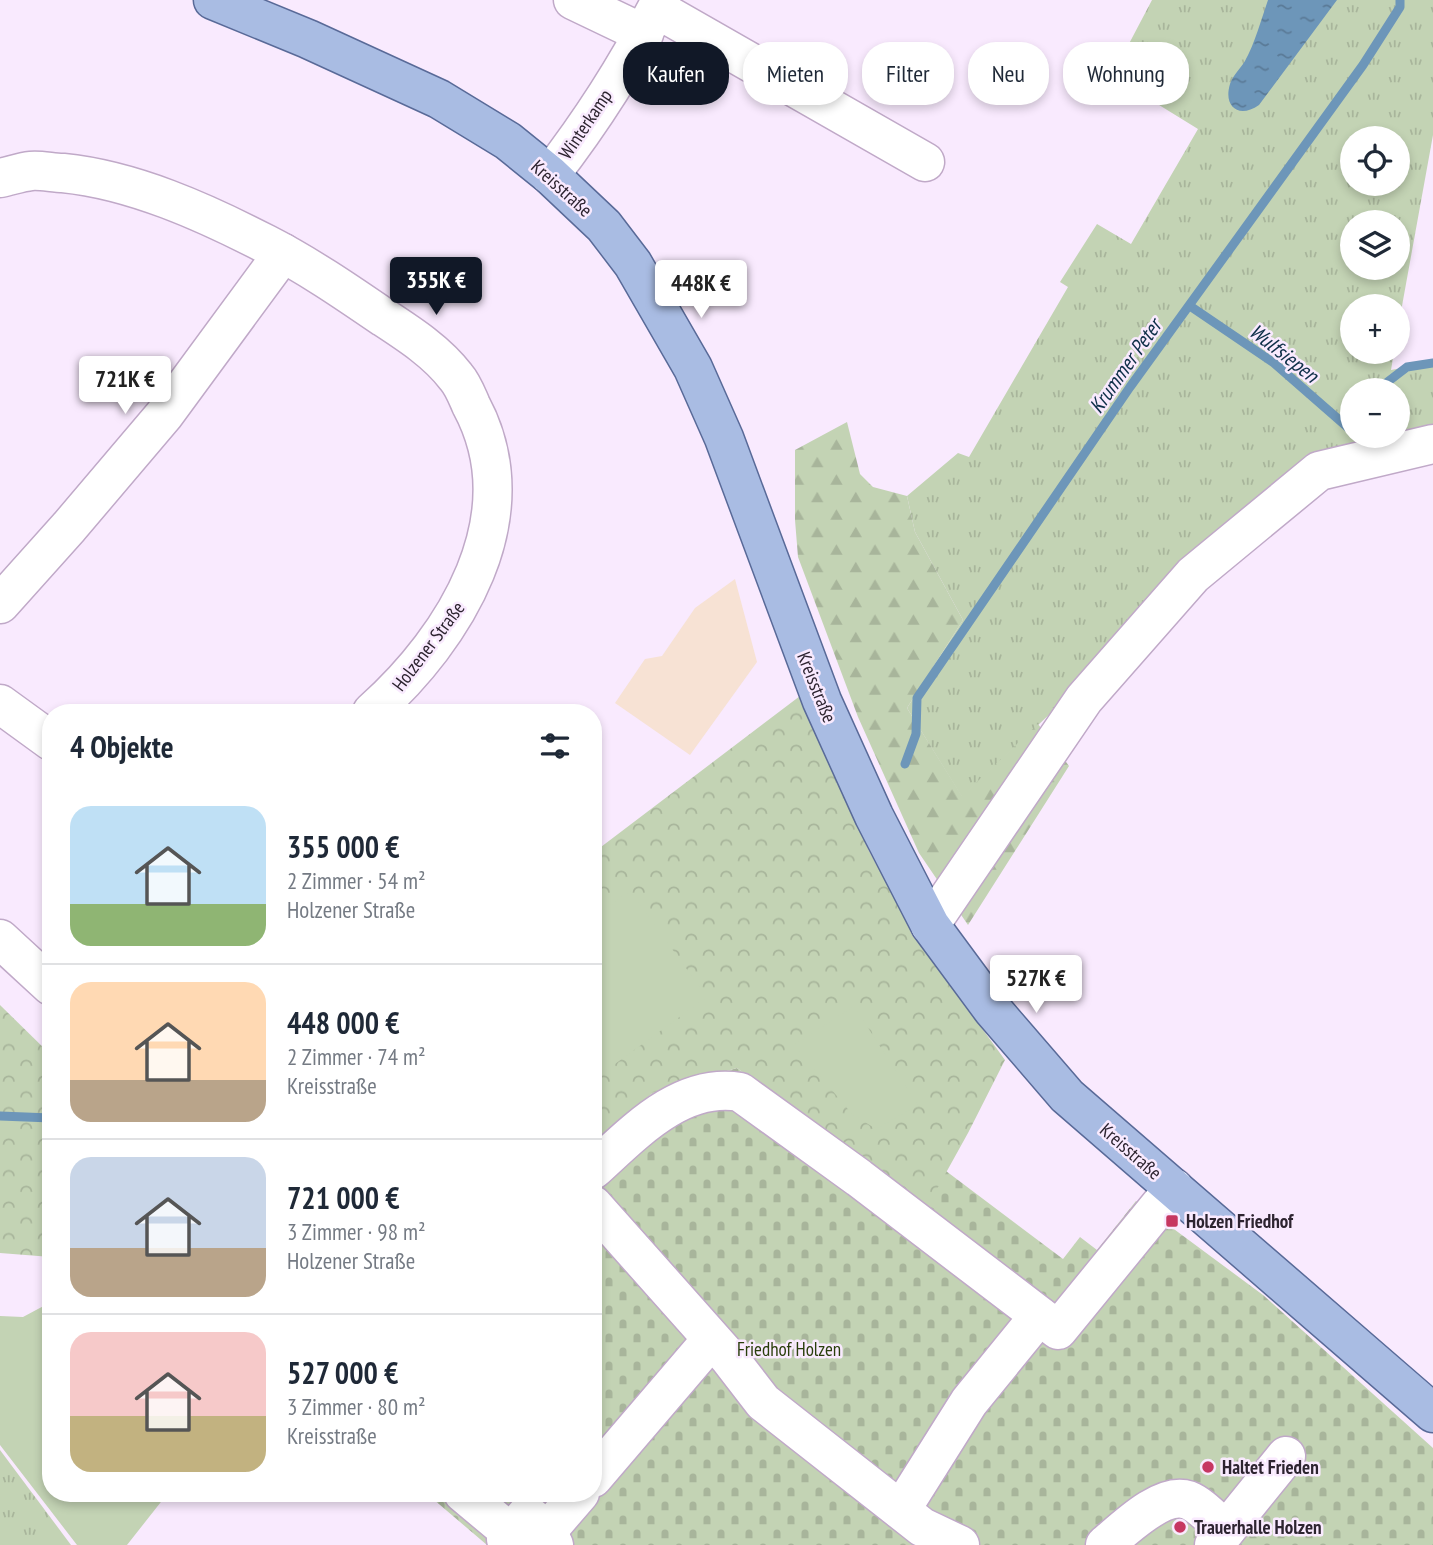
<!DOCTYPE html>
<html lang="de">
<head>
<meta charset="utf-8">
<style>
	:root { --surface:#fff; --page:#f2f2f3; --text:#1f2937; --muted:#747a83; --line:#e0e1e3; --accent:#111827 }
	body { margin:0; font-family:"PT Sans Narrow",sans-serif; background:var(--page); color:var(--text); height:100vh; display:flex; flex-direction:column; font-size:26px; white-space:nowrap }
	* { box-sizing:border-box; margin:0 }
	p { font-size:23px; color:var(--muted) }
	.icon { flex:none; width:38px; height:38px; fill:none; stroke:currentColor; stroke-width:2; stroke-linecap:round; stroke-linejoin:round }
	.map { position:relative; flex:1; overflow:hidden }
	.panel { position:absolute; left:42px; top:704px; width:560px; height:798px; display:flex; flex-direction:column; background:var(--surface); border-radius:28px; box-shadow:0 4px 10px #0003 }
	.panel>* { flex:none }
	.hud { position:absolute; left:623px; top:42px; width:665px; height:63px; display:flex; gap:14px }
	.tools { position:absolute; left:1340px; top:126px; display:grid; gap:14px }
	.tools a { display:grid; place-items:center; width:70px; height:70px; border-radius:50%; background:var(--surface); box-shadow:0 4px 10px #0003; font-size:35px }
	.price { position:absolute; translate:-50% -60px; padding:0 16px; border-radius:7px; background:#fff; color:#222; font-size:23px; line-height:46px; filter:drop-shadow(0 2px 4px #0008) }
	.price::after { content:''; position:absolute; left:50%; top:42px; width:21px; height:16px; margin-left:-10px; background:inherit; clip-path:polygon(0 0,100% 0,50% 100%) }
	.price.on { background:var(--accent); color:#fff }
	ul { padding:0; list-style:none }
	li { display:flex; align-items:center; gap:21px; height:175px; padding:0 28px }
	li+li { border-top:2px solid var(--line) }
	li span { display:grid; place-items:center; flex:none; width:196px; height:140px; border-radius:21px; color:#555 }
	li>.icon { margin-inline-start:auto }
	span .icon { width:84px; height:84px; fill:#fffc; stroke-width:1 }
	li b { font-size:30px }
	h2 { display:flex; justify-content:space-between; align-items:center; height:84px; padding:0 28px; font-size:30px }
	.chip { padding:0 24px; border-radius:28px; background:var(--surface); box-shadow:0 4px 10px #0003; font-size:24px; line-height:63px }
	.chip.on { background:var(--accent); color:#fff }
	.map>svg:first-child { display:block }
	.industrial { fill:#f7e2d4 }
	.grass { fill:url(#grass-tufts); fill-rule:evenodd }
	.forest { fill:url(#forest-firs) }
	.cemetery { fill:url(#cemetery-stones) }
	.park { fill:url(#park-crowns) }
	.garden { fill:#c3d3b4 }
	.water { fill:url(#water-ripples) }
	.lines { fill:none; stroke-linecap:round; stroke-linejoin:round }
	.stream { stroke:#6d96b9; stroke-width:9 }
	.minor-casing { stroke:#c0a9c8; stroke-width:41 }
	.major-casing { stroke:#596a98; stroke-width:41 }
	.minor { stroke:#fff; stroke-width:38 }
	.major { stroke:#a9bce3; stroke-width:38 }
	.poi-dot { fill:#c63761; stroke:#f9eafe; stroke-width:2.5 }
	.labels { text-anchor:middle; dominant-baseline:central; stroke-width:5; stroke-linejoin:round; paint-order:stroke }
	.street-label { font-size:19px; fill:#2d2430; stroke:#f9eafe }
	.poi-label { font-size:19px; font-weight:bold; fill:#2d2430; stroke:#f9eafe; text-anchor:start }
	.park-label { font-size:19px; fill:#293e0b; stroke:#f9eafe }
	.water-label { font-size:21px; font-style:italic; fill:#0e2f48; stroke:#f9eafe }
</style>
</head>
<body>
<div class="map">
<svg width="1433" height="1545" viewBox="0 0 1433 1545">
	<defs>
		<pattern id="grass-tufts" width="24" height="20" patternUnits="userSpaceOnUse" patternTransform="scale(1.75)"><rect width="24" height="20" fill="#c3d3b4"/><path d="M3 7l-1-3M5 7V3M7 7l1-3M15 17l-1-3M17 17v-4M19 17l1-3" fill="none" stroke="#a8b59b"/></pattern>
		<pattern id="forest-firs" width="22" height="20" patternUnits="userSpaceOnUse" patternTransform="scale(1.75)"><rect width="22" height="20" fill="#c3d3b4"/><path d="M5 1l3.5 6h-7zM16 11l3.5 6h-7z" fill="#a8b59b"/></pattern>
		<pattern id="cemetery-stones" width="16" height="16" patternUnits="userSpaceOnUse" patternTransform="scale(1.75)"><rect width="16" height="16" fill="#c3d3b4"/><path d="M2 7V4a2 2 0 0 1 4 0v3zM10 15v-3a2 2 0 0 1 4 0v3z" fill="#a8b59b"/></pattern>
		<pattern id="park-crowns" width="20" height="18" patternUnits="userSpaceOnUse" patternTransform="scale(1.75)"><rect width="20" height="18" fill="#c3d3b4"/><path d="M2 6a3 3 0 1 1 6 0M12 15a3 3 0 1 1 6 0" fill="none" stroke="#a8b59b"/></pattern>
		<pattern id="water-ripples" width="26" height="14" patternUnits="userSpaceOnUse" patternTransform="scale(1.75)"><rect width="26" height="14" fill="#6d96b9"/><path d="M2 4q2-2 4 0t4 0M15 11q2-2 4 0t4 0" fill="none" stroke="#5a7a97"/></pattern>
	</defs>
	<rect width="100%" height="100%" fill="#f9eafe"/>
	<!-- industrial -->
	<path class="industrial" d="M735,579L757,662L690,755L615,703L645,659L662,656L695,608Z"/>
	<!-- grass -->
	<g class="grass">
		<path d="M1152,0H1433V135L1398,328V306H1353V352H1394L1391,370L1433,362V434L1314,458L1112,655L962,797L907,708L963,620L915,532L907,496L958,453L969,457L1068,287L1060,282L1097,224L1131,244L1198,129L1112,76ZM1353,138H1398V184H1353ZM1353,222H1398V268H1353ZM1353,390H1398V436H1353Z"/>
		<path d="M0,1450L71,1545H0Z"/>
	</g>
	<!-- forest -->
	<path class="forest" d="M847,422L860,474L873,487L907,496L915,532L963,620L907,708L962,796L1038,724L1069,766L968,925L919,853L858,717L798,557L795,520V450Z"/>
	<!-- cemetery -->
	<path class="cemetery" d="M737,1068L926,1207L946,1171L1063,1259L1080,1237L1097,1250L1136,1201L1263,1295L1433,1448V1545H487L426,1493H593V1153L652,1093Z"/>
	<!-- park -->
	<g class="park">
		<path d="M800,696L869,851L917,939L1005,1060L968,1133L927,1207L737,1068L652,1093L593,1153V853Z"/>
		<path d="M0,1005L51,1055V1257L0,1253Z"/>
	</g>
	<!-- garden -->
	<g class="garden">
		<path d="M630,891L707,997L593,1080V918Z"/>
		<path d="M854,1006L918,1105L876,1129L852,1114L794,1045Z"/>
		<path d="M51,1302V1493H168L127,1545H77L0,1445V1316L23,1317Z"/>
	</g>
	<!-- water -->
	<path class="water" d="M1268,0H1337L1259,105C1239,119 1223,107 1230,84C1233,75 1240,69 1245,61C1255,43 1261,20 1268,0Z"/>
	<g class="lines">
		<!-- stream -->
		<g class="stream">
			<path d="M1190,306L1274,363L1353,432"/>
			<path d="M1377,390L1407,367L1433,363"/>
			<path d="M905,764L916,734L917,698L1130,387L1363,65L1400,7V0"/>
			<path d="M0,1116L51,1118"/>
		</g>
		<!-- minor casing -->
		<g class="minor-casing">
			<g id="minor">
				<path d="M573,0L644,34"/>
				<path d="M657,9L925,162"/>
				<path d="M550,175C592,121 630,61 661,0"/>
				<path d="M0,178C10,176 21,172 31,171C41,170 53,173 63,173C133,180 204,212 266,244C307,265 345,291 383,317C409,334 437,352 456,377C463,385 467,396 471,405C531,516 455,638 372,712"/>
				<path d="M0,604L69,527L164,415L283,253"/>
				<path d="M0,704L51,741"/>
				<path d="M930,925L1084,699L1193,575L1319,471L1433,444"/>
				<path d="M0,939L51,986"/>
				<path d="M593,1170C633,1134 680,1082 740,1092L859,1178L1058,1330L1174,1188"/>
				<path d="M593,1205L729,1358L763,1402L922,1527L960,1545"/>
				<path d="M593,1478L711,1340"/>
				<path d="M463,1493L511,1533"/>
				<path d="M901,1510L969,1402L1039,1316"/>
				<path d="M514,1545L506,1539L527,1514L551,1533L542,1545"/>
				<path d="M554,1545L543,1536L580,1493"/>
				<path d="M1105,1545C1124,1529 1162,1491 1188,1500C1201,1505 1215,1521 1226,1530"/>
				<path d="M1214,1545L1286,1456"/>
			</g>
		</g>
		<!-- major casing -->
		<g class="major-casing">
			<path id="major" d="M213,0L308,39L439,99L508,141L550,175L604,226L633,264L693,368L724,438L822,701L874,816L930,925L992,1009L1067,1096L1433,1413"/>
		</g>
		<!-- minor -->
		<use href="#minor" class="minor"/>
		<!-- major -->
		<use href="#major" class="major"/>
	</g>
	<!-- markers -->
	<g class="poi-dot">
		<rect x="1165" y="1214" width="14" height="14" rx="3.5"/>
		<circle cx="1208" cy="1467" r="7"/>
		<circle cx="1180" cy="1527" r="7"/>
	</g>
	<g class="labels">
		<!-- street labels -->
		<g class="street-label">
			<text transform="translate(585 124) rotate(-56)">Winterkamp</text>
			<text transform="translate(562 188) rotate(42)">Kreisstraße</text>
			<text transform="translate(428 646) rotate(-53)">Holzener Straße</text>
			<text transform="translate(817 687) rotate(68)">Kreisstraße</text>
			<text transform="translate(1131 1151) rotate(41)">Kreisstraße</text>
		</g>
		<!-- poi labels -->
		<g class="poi-label">
			<text x="1186" y="1221">Holzen Friedhof</text>
			<text x="1222" y="1467">Haltet Frieden</text>
			<text x="1194" y="1527">Trauerhalle Holzen</text>
		</g>
		<!-- park labels -->
		<g class="park-label">
			<text x="789" y="1349">Friedhof Holzen</text>
		</g>
		<!-- water labels -->
		<g class="water-label">
			<text transform="translate(1284 353) rotate(38)">Wulfsiepen</text>
			<text transform="translate(1125 366) rotate(-55)">Krummer Peter</text>
		</g>
	</g>
</svg>
<div class="tools">
<a><svg class="icon" aria-label="locate" viewBox="0 0 24 24"><circle cx="12" cy="12" r="6"/><path d="M12 2v4M12 18v4M2 12h4M18 12h4"/></svg></a>
<a><svg class="icon" aria-label="layers" viewBox="0 0 24 24"><path d="M12 4l9 5-9 5-9-5zM3 14l9 5 9-5"/></svg></a>
<a>+</a>
<a>−</a>
</div>
<b class="price on" style="left:436px;top:317px">355K €</b>
<b class="price" style="left:701px;top:320px">448K €</b>
<b class="price" style="left:125px;top:416px">721K €</b>
<b class="price" style="left:1036px;top:1015px">527K €</b>
<div class="hud">
<a class="chip on">Kaufen</a>
<a class="chip">Mieten</a>
<a class="chip">Filter</a>
<a class="chip">Neu</a>
<a class="chip">Wohnung</a>
</div>
<section class="panel">
<h2>4 Objekte<svg class="icon" aria-label="filters" viewBox="0 0 24 24"><path d="M4 7h16M4 17h16"/><circle cx="9" cy="7" r="2"/><circle cx="15" cy="17" r="2"/></svg></h2>
<ul>
<li><span style="background:linear-gradient(#bfe0f5 70%,#8fb573 0)"><svg class="icon" aria-label="home" viewBox="0 0 24 24"><path d="M3 11l9-7 9 7M6 9v11h12V9"/></svg></span><div><b>355 000 €</b><p>2 Zimmer · 54 m²</p><p>Holzener Straße</p></div></li>
<li><span style="background:linear-gradient(#ffd9b3 70%,#b9a48a 0)"><svg class="icon" aria-label="home" viewBox="0 0 24 24"><path d="M3 11l9-7 9 7M6 9v11h12V9"/></svg></span><div><b>448 000 €</b><p>2 Zimmer · 74 m²</p><p>Kreisstraße</p></div></li>
<li><span style="background:linear-gradient(#c9d6e8 65%,#b9a48a 0)"><svg class="icon" aria-label="home" viewBox="0 0 24 24"><path d="M3 11l9-7 9 7M6 9v11h12V9"/></svg></span><div><b>721 000 €</b><p>3 Zimmer · 98 m²</p><p>Holzener Straße</p></div></li>
<li><span style="background:linear-gradient(#f6c9c9 60%,#c2b280 0)"><svg class="icon" aria-label="home" viewBox="0 0 24 24"><path d="M3 11l9-7 9 7M6 9v11h12V9"/></svg></span><div><b>527 000 €</b><p>3 Zimmer · 80 m²</p><p>Kreisstraße</p></div></li>
</ul>
</section>
</div>
</body>
</html>
